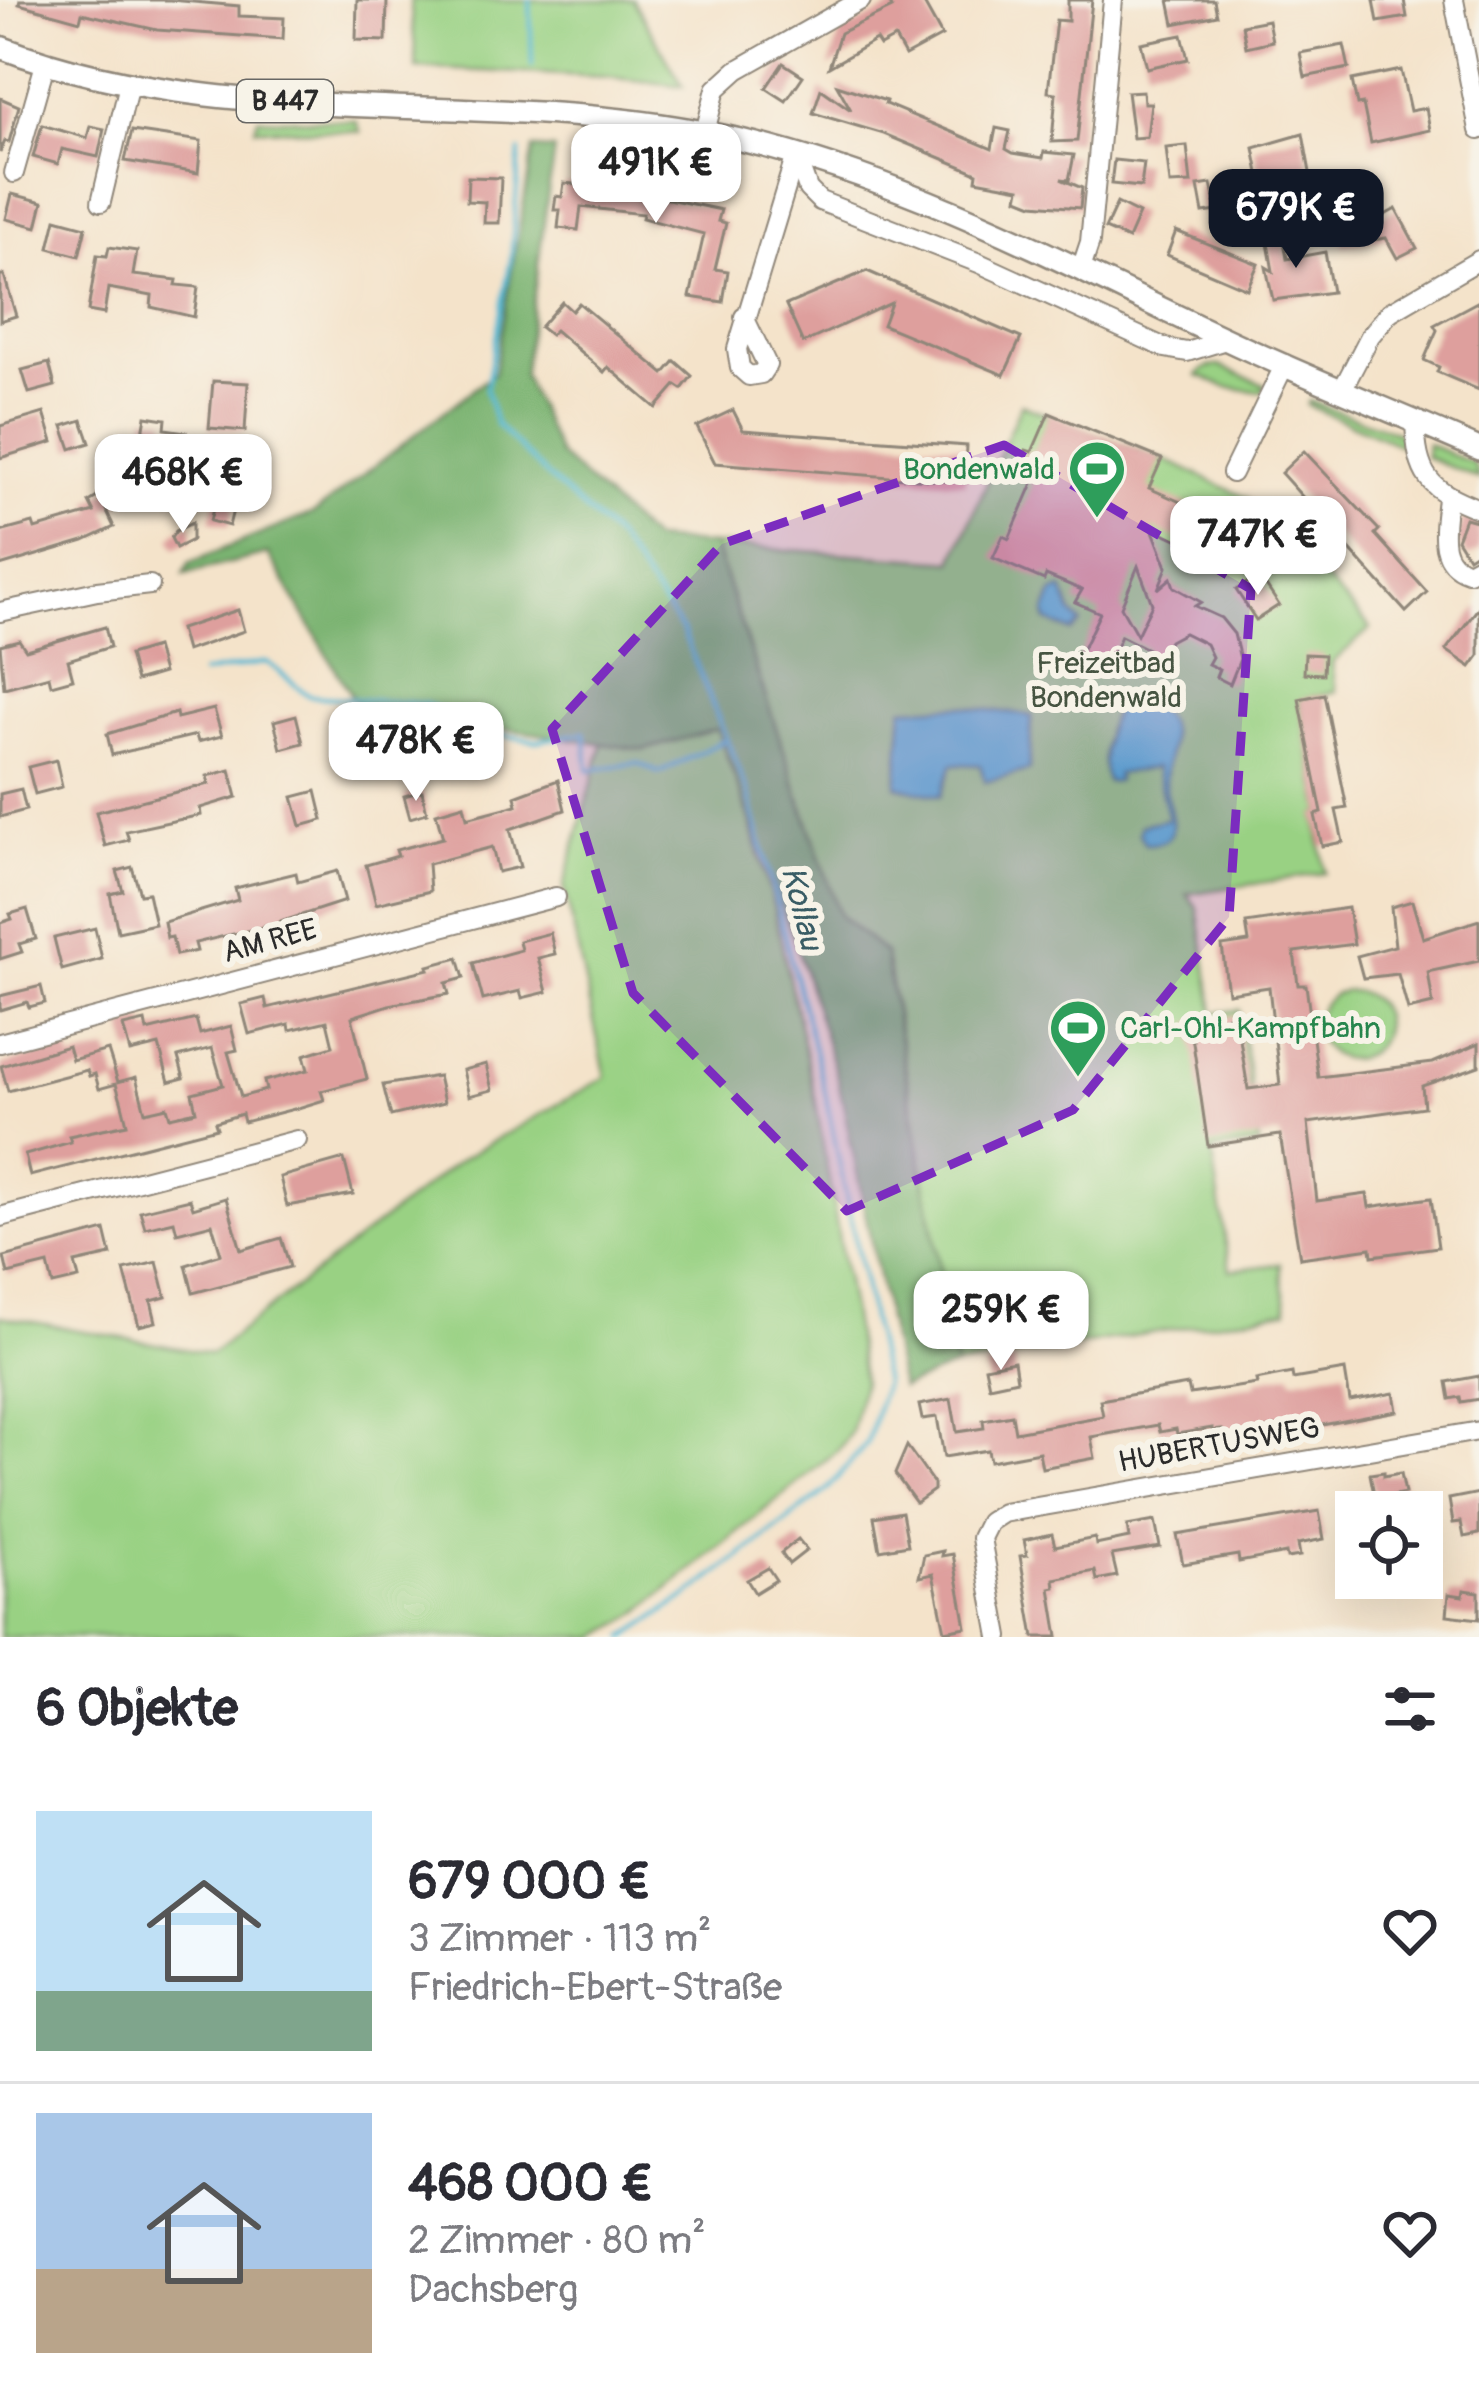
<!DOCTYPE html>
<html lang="de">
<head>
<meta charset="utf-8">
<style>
	:root { --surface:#fff; --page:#f7f7f7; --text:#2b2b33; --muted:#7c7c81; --line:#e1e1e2; --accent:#111827 }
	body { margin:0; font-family:Pangolin,sans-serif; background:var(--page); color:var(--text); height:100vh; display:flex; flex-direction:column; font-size:45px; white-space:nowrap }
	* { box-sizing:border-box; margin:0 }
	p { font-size:39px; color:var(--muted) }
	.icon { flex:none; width:66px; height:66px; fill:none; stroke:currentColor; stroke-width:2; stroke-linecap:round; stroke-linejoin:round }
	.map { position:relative; height:1637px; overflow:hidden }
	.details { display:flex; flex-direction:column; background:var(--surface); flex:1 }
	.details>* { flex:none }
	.fabs { position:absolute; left:1335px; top:1491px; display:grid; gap:24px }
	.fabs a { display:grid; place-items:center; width:108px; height:108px; border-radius:0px; background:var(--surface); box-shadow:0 12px 48px #0002; font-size:60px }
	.price { position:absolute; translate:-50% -102px; padding:0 27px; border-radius:24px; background:#fff; color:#222; font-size:39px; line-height:78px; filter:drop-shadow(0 3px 6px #0008) }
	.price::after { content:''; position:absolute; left:50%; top:72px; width:36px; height:27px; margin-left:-18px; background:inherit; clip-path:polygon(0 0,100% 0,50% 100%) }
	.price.current { background:var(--accent); color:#fff }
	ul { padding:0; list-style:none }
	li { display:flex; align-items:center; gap:36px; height:300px; padding:0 36px }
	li+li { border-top:3px solid var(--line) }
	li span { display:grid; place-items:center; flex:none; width:336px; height:240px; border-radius:0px; color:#555 }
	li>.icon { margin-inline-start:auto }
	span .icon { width:144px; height:144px; fill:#fffc; stroke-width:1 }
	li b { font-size:51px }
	h2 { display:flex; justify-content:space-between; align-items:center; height:144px; padding:0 36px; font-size:51px }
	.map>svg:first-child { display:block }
	.green { fill:#99d183; stroke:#627e57; stroke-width:3 }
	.forest { fill:#7ab371; stroke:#526f4e; stroke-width:3 }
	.water { fill:#53b8d2; stroke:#3f727e; stroke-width:3 }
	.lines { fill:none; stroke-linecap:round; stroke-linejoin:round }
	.stream { stroke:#53b8d2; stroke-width:4.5 }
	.building { fill:#de9f9d; fill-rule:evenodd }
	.minor-casing { stroke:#90877a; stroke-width:22 }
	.major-casing { stroke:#90877a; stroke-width:26 }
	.minor { stroke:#fff; stroke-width:18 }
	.major { stroke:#fff; stroke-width:21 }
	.marked { fill:#7b2cbf; fill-opacity:0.2; stroke:#7b2cbf; stroke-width:9; stroke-dasharray:24 15; stroke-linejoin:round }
	.labels { text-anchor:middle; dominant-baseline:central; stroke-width:12; stroke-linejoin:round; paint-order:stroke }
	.shield { fill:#f7f3e8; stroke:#686764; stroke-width:3 }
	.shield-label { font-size:27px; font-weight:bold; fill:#2b2b2b }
	.leisure-label { font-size:30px; fill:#27864d; stroke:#f7f3e8; text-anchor:end }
	.park-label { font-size:30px; fill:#465441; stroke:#f7f3e8 }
	.street-label { font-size:30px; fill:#2b2b2b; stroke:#f7f3e8 }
	.water-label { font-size:33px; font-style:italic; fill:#395c65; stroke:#f7f3e8 }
</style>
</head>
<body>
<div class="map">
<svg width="1479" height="1637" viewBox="0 0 1479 1637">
	<rect width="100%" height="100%" fill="#f7f3e8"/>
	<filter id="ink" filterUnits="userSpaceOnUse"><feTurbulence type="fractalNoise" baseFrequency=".00833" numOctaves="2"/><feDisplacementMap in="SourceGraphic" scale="24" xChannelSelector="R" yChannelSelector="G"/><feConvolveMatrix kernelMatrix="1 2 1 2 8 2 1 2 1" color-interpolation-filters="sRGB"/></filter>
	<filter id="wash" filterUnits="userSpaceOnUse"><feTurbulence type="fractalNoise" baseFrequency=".004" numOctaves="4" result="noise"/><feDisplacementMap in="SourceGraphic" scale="48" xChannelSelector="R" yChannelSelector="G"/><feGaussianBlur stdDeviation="2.7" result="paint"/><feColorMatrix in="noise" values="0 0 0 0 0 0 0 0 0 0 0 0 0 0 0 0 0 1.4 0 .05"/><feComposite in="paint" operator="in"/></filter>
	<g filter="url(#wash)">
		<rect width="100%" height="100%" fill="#f4e3ca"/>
		<!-- green -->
		<g class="green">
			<path d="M410,0H633L683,86L607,77L417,68Z"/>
			<path d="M258,118L356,121L360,132L255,128Z"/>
			<path d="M1219,366L1265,385L1262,392L1225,387L1197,375L1208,367Z"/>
			<path d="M1309,401L1396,432L1406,439L1409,449L1307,405Z"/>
			<path d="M1021,404L1179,466L1249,499L1371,628L1332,663L1336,691L1299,700L1322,813L1316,816L1325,873L1187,894L1198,908L1214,1013L1239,1010L1259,1144L1212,1151L1230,1270L1280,1264L1287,1310L957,1366L887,962L816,974L659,545H714L953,561Z"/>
			<path d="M1427,444L1474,464L1479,479L1426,457Z"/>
			<path d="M717,728L745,802L773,905L815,1097L863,1382L851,1432L838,1450L637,1614L597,1637H0V1316L211,1354L460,1160L606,1077L564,886L603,742L644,750Z"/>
			<circle cx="1350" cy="1025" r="34"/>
		</g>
		<!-- forest -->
		<path class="forest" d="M533,149L554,150L523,375L559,455L652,540L714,545L840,916L885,953L956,1366L901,1388L838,1080L796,945L717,729L644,750L358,707L268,554L184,574L189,563L316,512L494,373Z"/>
		<!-- water -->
		<g class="water">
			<path d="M1063,589L1072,614L1081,623L1072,632L1047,621L1045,614L1053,593Z"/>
			<path d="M1124,701L1125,706L1146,709L1147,705C1184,722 1167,748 1165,779C1163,805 1193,846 1145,844L1139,834L1141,825L1168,819L1156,768L1117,774V781L1107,782C1098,759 1105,718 1124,701Z"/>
			<path d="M962,706L1032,716L1029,770L985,782L980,765L952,764L941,796L897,786L903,708Z"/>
		</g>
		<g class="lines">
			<!-- stream -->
			<g class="stream">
				<path d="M530,0L532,65"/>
				<path d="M520,152L511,258L486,389L496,424L548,477L616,538L683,632L748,792L825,1092L884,1383L867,1443L827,1490L688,1596L625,1637"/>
				<path d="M202,674L267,662L309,696L426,704L495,734L537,741L585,733L589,770L638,763L659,773L725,740"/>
			</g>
		</g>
		<g id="blocks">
			<!-- building -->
			<g class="building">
				<path d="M20,0H170L239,6V16L284,18L283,39L157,30L82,13L80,21L19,4Z"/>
				<path d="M357,0H387L386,41L356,40Z"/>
				<path d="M888,0H922L942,36L905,56L895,38L880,46L876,40L829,67L840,33L892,8Z"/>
				<path d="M1068,0H1092L1077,141L1052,142L1056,93L1048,92L1056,20L1068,21Z"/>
				<path d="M1169,0H1214L1217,15L1174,24Z"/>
				<path d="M1374,0H1404L1407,17L1378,22Z"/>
				<path d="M1268,20L1272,41L1246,47L1242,25Z"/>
				<path d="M1182,35L1188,59L1147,68L1141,43Z"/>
				<path d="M1344,45L1349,68L1305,77L1300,53Z"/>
				<path d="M783,63L803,76L786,101L766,88Z"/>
				<path d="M1401,70L1410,111L1426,108L1430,130L1371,143L1363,104L1357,105L1352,80Z"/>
				<path d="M837,85L886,101L885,104L992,149L996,128L1010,131L1006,149L1013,153L1043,158L1044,152L1074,155L1069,180L1061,179L1082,188L1080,208L1033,204L1018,198L1020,188L976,180L977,173L884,134L813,113L821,89L851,110Z"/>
				<path d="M1143,91L1144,103H1151L1147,137L1133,138L1127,92Z"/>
				<path d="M0,98L19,106L9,142L5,141L0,153Z"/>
				<path d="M42,125L87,138L90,126L104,129L98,157L62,149L58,164L33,157Z"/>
				<path d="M132,131L201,141L198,173L125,161Z"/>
				<path d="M1303,134L1311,178L1262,188L1254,148Z"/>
				<path d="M1187,146L1191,183L1170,184L1166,148Z"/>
				<path d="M1114,160L1144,163L1141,187L1111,184Z"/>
				<path d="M468,177L501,178L499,223H484L485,202L467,201Z"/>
				<path d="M564,183L620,189L721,210L718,221L726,223L715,269L728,271L723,302L690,297L704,234L642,218L643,214L581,207L578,230L558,228L560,210H554L556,196L562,197Z"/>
				<path d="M1211,184L1217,211L1203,213L1198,186Z"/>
				<path d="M12,194L43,202L37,227L6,219Z"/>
				<path d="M1317,195L1323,226L1308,228L1302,198Z"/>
				<path d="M1117,203L1139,214L1128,239L1105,229Z"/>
				<path d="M1363,205L1366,225L1396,209L1417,248L1397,258L1386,238L1343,245L1337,210Z"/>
				<path d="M56,219L86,227L79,256L49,248Z"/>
				<path d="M1282,229L1287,259L1325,252L1332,292L1273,300L1266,267L1273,271L1266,232Z"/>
				<path d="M1176,231L1258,264L1247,289L1167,255Z"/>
				<path d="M109,247L137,251L133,275L177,280L176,285L198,287L194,317L151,307L152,296L108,288L104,314L88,311L97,255L107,256Z"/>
				<path d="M867,271L1021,338L1004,375L883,325L891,303L803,343L786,305Z"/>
				<path d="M0,275H4L16,316L0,321Z"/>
				<path d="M1479,301V390L1437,372L1439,367L1424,360L1437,330L1434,325Z"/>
				<path d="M562,302L572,311L579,303L664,374L675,361L692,376L682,389L676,385L656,408L608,367L604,372L555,330L550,335L540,327Z"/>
				<path d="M49,363L55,386L29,393L22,370Z"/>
				<path d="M213,381L248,383L245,431L209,428Z"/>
				<path d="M733,410L743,430L967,446L965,483L715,463L697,427Z"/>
				<path d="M44,413L53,442L0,458V426Z"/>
				<path d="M1049,413L1162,459L1149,488L1201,511L1213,502L1229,523L1209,539L1190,514L1179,540L1152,528L1167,567L1158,589L1171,578L1174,587L1201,602L1195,606L1221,618L1234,634L1240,659L1230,684L1216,677L1219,669L1208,664L1212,657L1206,644L1184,633L1169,641L1159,661L1145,654L1147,649L1121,636L1107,668L1101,667L1098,674L1076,663L1100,613L1075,602L1082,590L1046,575L1044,580L993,558L1003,536L1009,539L1033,483L1015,475L1026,450L1032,452ZM1138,566L1152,604L1137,635L1121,607Z"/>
				<path d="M146,416L166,419L165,429L186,432L182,460L161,458L162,448L141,445Z"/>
				<path d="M82,420L90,443L71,449L63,426Z"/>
				<path d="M1304,451L1379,530L1375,534L1427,592L1406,612L1281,473Z"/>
				<path d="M115,486L122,502L106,510L114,527L84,541L0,566V532L33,523L35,529L94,512L89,502Z"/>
				<path d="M216,497L235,502L229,526L210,521Z"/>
				<path d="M1465,518L1479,522V550L1468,557L1457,539Z"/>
				<path d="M192,523V540L176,548L171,538L176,531Z"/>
				<path d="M1259,575L1279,605L1256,620L1236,590Z"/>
				<path d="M1479,607V656L1471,667L1446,650Z"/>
				<path d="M238,610L244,631L186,651L180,629Z"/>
				<path d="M105,627L110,647L68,660L73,679L51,685L49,676L4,688L0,645L19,640L26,650Z"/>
				<path d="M156,647L163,673L136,681L129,655Z"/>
				<path d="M1305,654L1324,655L1323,674L1304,673Z"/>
				<path d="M1324,694L1347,808L1336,810L1343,842L1322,846L1315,815L1322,813L1299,699Z"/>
				<path d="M214,709L222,736L198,742L196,735L112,755L107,734L176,713L177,718Z"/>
				<path d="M296,715L303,743L281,749L274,721Z"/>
				<path d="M56,760L62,787L35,794L28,767Z"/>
				<path d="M230,770L237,797L200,808L201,815L126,831L129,840L105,846L96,812L209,784L207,776Z"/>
				<path d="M558,780L565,810L510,829L520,867L498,872L492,847L428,864L430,891L376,904L366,865L398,856L396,850L443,838L436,813L464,805L467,818L517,805L515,796Z"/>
				<path d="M21,789L26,810L0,817V794Z"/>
				<path d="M316,791L323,820L301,826L293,797Z"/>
				<path d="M422,791L427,813L410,818L404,796Z"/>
				<path d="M132,867L140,894L148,893L155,924L118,932L110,894L123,891L117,871Z"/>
				<path d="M337,871L345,901L271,925L195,943L197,951L176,955L172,937L167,938L164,922L238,900L235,888L296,873L298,882Z"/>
				<path d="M1412,901L1423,938L1479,920V961L1428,972L1433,1004L1408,1010L1398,974L1363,978L1357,956L1395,946L1391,907Z"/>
				<path d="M1348,908L1354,944L1294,952L1298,985H1306L1318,1077L1433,1063L1479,1043V1066L1422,1086L1424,1107L1308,1123L1317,1201L1367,1194L1369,1207L1431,1198L1438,1247L1372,1256L1371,1248L1300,1258L1280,1135L1208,1146L1190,1022L1236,1015L1248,1089L1280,1085L1269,987L1228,993L1222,946L1249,942L1246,923Z"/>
				<path d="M27,909L36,939L19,944L22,952L0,959V923L12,919L10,914Z"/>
				<path d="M95,928L102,959L62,970L54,938Z"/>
				<path d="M550,933L555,954L538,958L547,992L522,998L520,991L483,1000L473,963L521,950L519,941Z"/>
				<path d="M458,958L464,978L446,983L449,994L389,1005L352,1017L367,1079L321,1091L324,1100L298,1108L244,1122L242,1114L215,1122L217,1128L30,1176L25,1155L71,1142L69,1136L127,1124L121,1100L116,1084L99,1089L95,1074L89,1076L87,1070L8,1091L1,1066L68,1046L72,1060L108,1050L118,1082L136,1077L145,1112L167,1107L170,1117L196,1111L192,1093L223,1085L212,1048L178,1057L184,1078L169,1082L159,1045L130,1052L123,1026L145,1021L147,1031L196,1019L200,1034L231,1026L237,1050L228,1052L241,1097L266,1090L264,1081L308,1070L304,1055L333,1046L327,1021L290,1030L289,1024L249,1034L241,1004L265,998L267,1008L429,969L428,966Z"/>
				<path d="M41,986L45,1003L29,1007L27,1002L0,1010V996Z"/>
				<path d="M486,1064L492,1090L469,1096L463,1070Z"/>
				<path d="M438,1076L444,1103L391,1116L383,1085Z"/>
				<path d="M344,1159L353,1194L287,1206L280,1177Z"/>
				<path d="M226,1198L241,1250L281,1238L290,1267L193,1293L186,1265L221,1254L212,1224L177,1233L174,1221L145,1228L140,1211L190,1199L193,1208Z"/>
				<path d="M105,1230L111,1255L75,1263L79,1279L53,1285L48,1264L8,1274L4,1257Z"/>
				<path d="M157,1262L166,1297L151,1301L156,1322L139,1326L124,1270Z"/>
				<path d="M1014,1361L1017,1380L989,1386L985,1367Z"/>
				<path d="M1345,1370L1350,1401L1394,1393L1397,1411L1317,1426L1316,1419L1223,1437L1222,1430L1212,1431V1428L1177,1434L1176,1429L1160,1432L1158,1425L1091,1437L1095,1458L1042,1468L1039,1452L990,1461L988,1450L944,1457L937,1417L922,1419L919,1405L951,1399L957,1432L984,1428L983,1420L1012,1415L1015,1432L1103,1416L1100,1400L1188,1385L1190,1394L1257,1384L1256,1380L1292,1373L1293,1379Z"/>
				<path d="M1479,1376V1399L1461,1402L1460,1397L1450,1399L1447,1382Z"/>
				<path d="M907,1446L934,1484V1490L916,1503L895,1474Z"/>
				<path d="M1384,1472V1476L1401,1473L1405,1493L1375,1499L1370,1474Z"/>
				<path d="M1479,1493V1534L1464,1537L1461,1522L1453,1523L1449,1499Z"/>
				<path d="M1319,1511L1324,1539L1298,1544L1300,1556L1287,1558L1286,1553L1239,1562L1238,1555L1183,1564L1177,1535Z"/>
				<path d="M902,1512L908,1545L880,1550L874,1517Z"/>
				<path d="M1155,1521L1160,1547L1112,1555L1117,1576L1097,1580L1095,1571L1054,1579L1055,1587L1050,1588L1058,1637H1034L1020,1556L1027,1555L1024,1540L1052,1534L1055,1546L1095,1538L1096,1545L1129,1538L1127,1526Z"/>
				<path d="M798,1539L807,1550L789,1564L781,1553Z"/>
				<path d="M943,1551L942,1556L953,1554L966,1627L945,1631L933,1574L919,1577L924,1555Z"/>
				<path d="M768,1568L776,1580L755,1593L747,1580Z"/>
				<path d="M1464,1590L1479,1592V1619L1447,1615L1449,1594L1463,1596Z"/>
			</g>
		</g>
	</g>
	<g filter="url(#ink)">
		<use href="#blocks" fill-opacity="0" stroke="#90877a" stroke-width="3"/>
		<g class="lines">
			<!-- minor casing -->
			<g class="minor-casing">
				<g id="minor">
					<path d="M1454,0L1479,130"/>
					<path d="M705,132L716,89L737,70L861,0"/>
					<path d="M796,155L808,189L820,201L979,263L1165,348L1187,352L1226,340"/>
					<path d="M14,173L45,64"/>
					<path d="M101,202L129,84"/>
					<path d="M1081,269L1090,242L1113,0"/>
					<path d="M744,317L767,365L761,374L749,376L740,368L737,349L795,158"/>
					<path d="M1343,388L1370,336L1390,312L1479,260"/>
					<path d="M1415,421C1417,477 1428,489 1479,509"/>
					<path d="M1232,473L1285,364"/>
					<path d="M1447,497C1445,524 1434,561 1468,572L1479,566"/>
					<path d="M0,612L97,591L150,585"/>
					<path d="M0,1043L556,897"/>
					<path d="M0,1217L297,1140"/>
					<path d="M999,1637L981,1538L989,1522L1003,1513L1479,1431"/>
				</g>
			</g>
			<!-- major casing -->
			<g class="major-casing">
				<path id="major" d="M0,47C226,134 474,87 708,133C890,169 1055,259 1221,337C1305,377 1393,411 1479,449"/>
			</g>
			<!-- minor -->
			<use href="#minor" class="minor"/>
			<!-- major -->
			<use href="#major" class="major"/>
		</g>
	</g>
	<!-- marked area -->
	<path class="marked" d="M1004,445L1251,589L1229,917L1073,1110L847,1211L633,993L552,729L722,544Z"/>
	<!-- icons -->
	<defs>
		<g id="stadium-pin" transform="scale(3)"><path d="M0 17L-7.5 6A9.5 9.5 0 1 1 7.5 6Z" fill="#2e9e5b" stroke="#f7f3e8"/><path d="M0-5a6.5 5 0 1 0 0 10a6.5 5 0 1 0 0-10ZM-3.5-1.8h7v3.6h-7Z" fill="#fff"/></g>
	</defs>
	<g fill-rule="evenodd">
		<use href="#stadium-pin" x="1097" y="469"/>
		<use href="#stadium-pin" x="1078" y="1028"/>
	</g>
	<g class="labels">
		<!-- shield labels -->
		<rect class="shield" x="237" y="80" width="96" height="42" rx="9"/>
		<g class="shield-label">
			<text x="285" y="101">B 447</text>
		</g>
		<!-- leisure labels -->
		<g class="leisure-label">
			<text x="1055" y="469">Bondenwald</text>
			<text x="1120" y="1028" text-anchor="start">Carl-Ohl-Kampfbahn</text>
		</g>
		<!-- park labels -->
		<g class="park-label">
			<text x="1106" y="663">Freizeitbad<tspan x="1106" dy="34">Bondenwald</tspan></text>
		</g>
		<!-- street labels -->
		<g class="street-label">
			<text transform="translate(270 941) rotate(-15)">AM REE</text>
			<text transform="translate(1219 1445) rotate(-10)">HUBERTUSWEG</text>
		</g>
		<!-- water labels -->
		<g class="water-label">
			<text transform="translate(802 908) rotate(76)">Kollau</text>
		</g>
	</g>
</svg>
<div class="fabs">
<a><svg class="icon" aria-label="locate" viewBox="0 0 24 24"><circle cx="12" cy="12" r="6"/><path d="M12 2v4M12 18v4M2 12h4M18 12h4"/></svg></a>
</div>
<b class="price" style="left:656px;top:226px">491K €</b>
<b class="price current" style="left:1296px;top:271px">679K €</b>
<b class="price" style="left:183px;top:536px">468K €</b>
<b class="price" style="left:1258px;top:598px">747K €</b>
<b class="price" style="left:416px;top:804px">478K €</b>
<b class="price" style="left:1001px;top:1373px">259K €</b>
</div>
<section class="details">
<h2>6 Objekte<svg class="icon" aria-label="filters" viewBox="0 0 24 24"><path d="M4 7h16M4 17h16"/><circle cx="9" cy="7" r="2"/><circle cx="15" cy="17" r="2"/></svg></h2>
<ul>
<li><span style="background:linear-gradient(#bfe0f5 75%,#7fa58c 0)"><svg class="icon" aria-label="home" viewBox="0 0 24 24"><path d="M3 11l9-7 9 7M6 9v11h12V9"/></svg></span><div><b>679 000 €</b><p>3 Zimmer · 113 m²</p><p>Friedrich-Ebert-Straße</p></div><svg class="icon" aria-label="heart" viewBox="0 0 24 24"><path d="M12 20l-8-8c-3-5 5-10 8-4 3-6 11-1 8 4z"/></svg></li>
<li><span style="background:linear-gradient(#a9c7e8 65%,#b9a48a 0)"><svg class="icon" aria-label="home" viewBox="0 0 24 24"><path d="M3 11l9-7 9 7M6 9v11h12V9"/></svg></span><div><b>468 000 €</b><p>2 Zimmer · 80 m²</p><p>Dachsberg</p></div><svg class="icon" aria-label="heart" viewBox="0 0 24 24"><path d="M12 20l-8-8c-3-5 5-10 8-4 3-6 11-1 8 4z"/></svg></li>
</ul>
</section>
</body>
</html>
